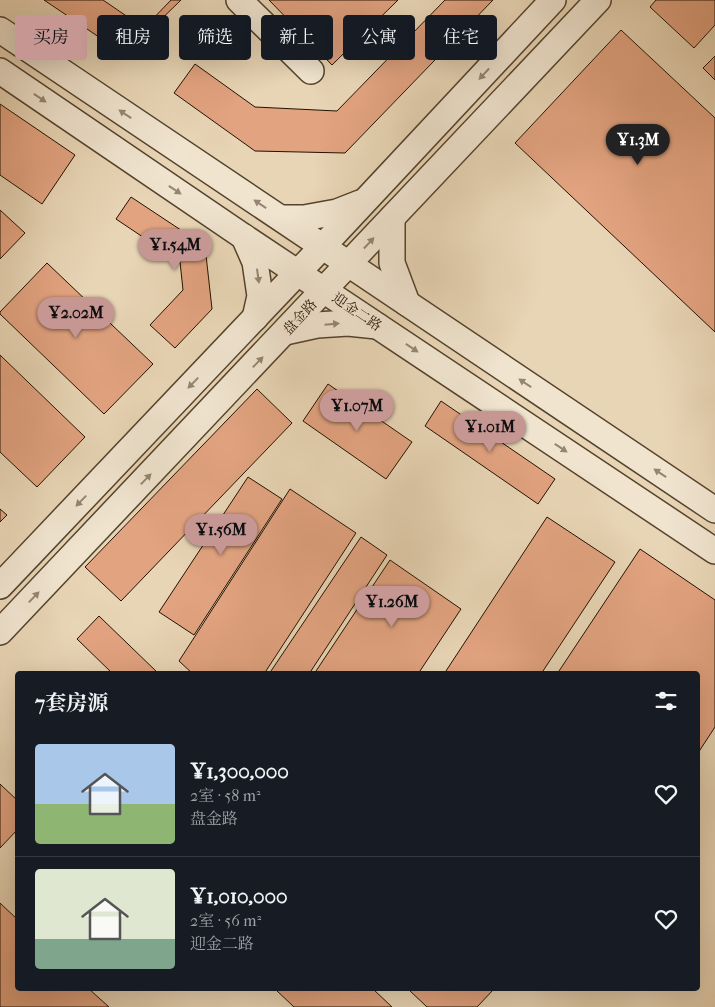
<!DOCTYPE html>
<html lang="zh">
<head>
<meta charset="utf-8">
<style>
	:root { --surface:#171b24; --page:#242831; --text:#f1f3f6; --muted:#9ea1a6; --line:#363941; --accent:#c59692 }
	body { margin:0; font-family:"IM FELL French Canon","Noto Serif SC",serif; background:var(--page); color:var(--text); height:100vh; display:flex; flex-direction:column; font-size:19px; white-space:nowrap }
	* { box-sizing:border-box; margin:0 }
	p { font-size:16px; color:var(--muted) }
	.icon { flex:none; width:28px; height:28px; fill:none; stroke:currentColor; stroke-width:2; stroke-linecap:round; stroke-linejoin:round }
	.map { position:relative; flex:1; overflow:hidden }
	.details { position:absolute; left:15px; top:671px; width:685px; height:320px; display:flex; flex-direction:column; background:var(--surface); border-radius:5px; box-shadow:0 5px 20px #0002 }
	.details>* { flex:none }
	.guide { position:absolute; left:15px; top:15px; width:685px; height:45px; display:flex; gap:10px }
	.price { position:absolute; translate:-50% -42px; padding:0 11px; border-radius:18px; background:var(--accent); color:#111; font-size:16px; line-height:32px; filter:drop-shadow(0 1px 2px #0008) }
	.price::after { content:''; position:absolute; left:50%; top:30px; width:15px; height:11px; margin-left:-8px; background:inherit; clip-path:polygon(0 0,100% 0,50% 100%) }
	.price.selected { background:#222; color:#fff }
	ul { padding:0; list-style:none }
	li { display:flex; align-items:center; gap:15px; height:125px; padding:0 20px }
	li+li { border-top:1px solid var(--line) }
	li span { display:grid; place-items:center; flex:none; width:140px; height:100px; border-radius:5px; color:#555 }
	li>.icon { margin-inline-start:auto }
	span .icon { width:60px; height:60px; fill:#fffc; stroke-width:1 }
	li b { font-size:21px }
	h2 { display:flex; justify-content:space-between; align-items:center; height:60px; padding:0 20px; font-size:21px }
	.tag { padding:0 18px; border-radius:5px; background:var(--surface); box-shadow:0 5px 20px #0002; font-size:18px; line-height:45px }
	.tag.selected { background:var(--accent); color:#111 }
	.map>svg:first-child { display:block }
	.building { fill:#e2a380; stroke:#231200 }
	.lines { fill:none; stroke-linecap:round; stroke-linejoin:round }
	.minor-casing { stroke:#54432d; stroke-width:28 }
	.minor { stroke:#f0e4cf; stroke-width:25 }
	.oneway { fill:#948672 }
	.labels { text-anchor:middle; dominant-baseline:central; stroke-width:5; stroke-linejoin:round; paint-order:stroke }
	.street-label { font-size:14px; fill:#231200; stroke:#f0e4cf }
</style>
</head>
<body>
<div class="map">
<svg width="715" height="1007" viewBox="0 0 715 1007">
	<rect width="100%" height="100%" fill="#e8d5b5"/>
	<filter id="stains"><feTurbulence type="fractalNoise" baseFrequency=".004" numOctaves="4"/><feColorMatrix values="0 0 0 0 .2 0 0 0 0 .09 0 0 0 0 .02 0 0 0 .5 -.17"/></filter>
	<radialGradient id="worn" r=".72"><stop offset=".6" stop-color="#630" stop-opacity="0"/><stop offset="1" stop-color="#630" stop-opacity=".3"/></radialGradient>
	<!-- building -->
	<g class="building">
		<path d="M44,0H103L144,28L171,0H181L148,32L130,58Z"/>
		<path d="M269,0H398L332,65Z"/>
		<path d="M445,0H493L345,153L255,151L174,93L195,64L255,107L337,111Z"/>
		<path d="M656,0H715V25L694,48L650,7Z"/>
		<path d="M621,30L715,118V332L515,143Z"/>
		<path d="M715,56V80L703,68Z"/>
		<path d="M0,104L75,155L42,204L0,175Z"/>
		<path d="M131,197L205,246L212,309L175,348L150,325L183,290L180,262L116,219Z"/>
		<path d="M0,210L25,233L0,259Z"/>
		<path d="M47,263L153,364L104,414L0,314V312Z"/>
		<path d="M0,355L85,437L37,487L0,452Z"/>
		<path d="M328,384L412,442L386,479L303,421Z"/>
		<path d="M257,389L292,423L121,601L85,567Z"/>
		<path d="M441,401L555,479L538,504L425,426Z"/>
		<path d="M248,477L282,499L194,635L159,612Z"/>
		<path d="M290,489L356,533L264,674H193L179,661Z"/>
		<path d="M0,509L7,515L0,522Z"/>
		<path d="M547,517L615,562L541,674H444Z"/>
		<path d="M361,537L387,555L309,674H269Z"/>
		<path d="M640,549L715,600V727L698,753V674H557Z"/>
		<path d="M390,560L461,609L418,674H314Z"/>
		<path d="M99,616L159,674H113L77,639Z"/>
		<path d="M0,784L18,801V829L0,848Z"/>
		<path d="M0,903L18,920V989H89L109,1007H0Z"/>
		<path d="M275,989H373L392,1007H294Z"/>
		<path d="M408,989H494L477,1007H427Z"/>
	</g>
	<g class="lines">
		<!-- minor casing -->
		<g class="minor-casing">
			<g id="minor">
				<path d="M239,0L311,71"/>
				<path d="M0,30L715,510"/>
				<path d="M0,71L244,237L715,551"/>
				<path d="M281,218H304L337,212L360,203"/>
				<path d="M392,218V263L407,303"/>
				<path d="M244,237L255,262L260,296L255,318"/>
				<path d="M285,332L317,325L348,323L377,326"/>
				<path d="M0,586L323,246L553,0"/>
				<path d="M0,632L598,0"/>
			</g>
		</g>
		<!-- minor -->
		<use href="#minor" class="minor"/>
	</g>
	<!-- one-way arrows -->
	<defs><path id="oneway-solid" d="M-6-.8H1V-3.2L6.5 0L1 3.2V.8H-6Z" transform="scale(1.25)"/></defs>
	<g class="oneway">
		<use href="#oneway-solid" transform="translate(484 74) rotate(133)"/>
		<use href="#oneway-solid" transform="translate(40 98) rotate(34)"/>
		<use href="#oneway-solid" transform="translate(125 114) rotate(-146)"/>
		<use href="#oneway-solid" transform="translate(175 190) rotate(34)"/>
		<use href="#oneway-solid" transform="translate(260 204) rotate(-146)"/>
		<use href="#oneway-solid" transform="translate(369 243) rotate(-47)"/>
		<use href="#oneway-solid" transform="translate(258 276) rotate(82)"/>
		<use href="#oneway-solid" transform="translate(332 324) rotate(-5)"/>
		<use href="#oneway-solid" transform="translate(412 348) rotate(34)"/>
		<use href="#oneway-solid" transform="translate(258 362) rotate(-46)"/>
		<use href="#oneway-solid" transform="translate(193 383) rotate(134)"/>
		<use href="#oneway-solid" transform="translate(525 383) rotate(-146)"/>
		<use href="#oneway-solid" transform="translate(561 448) rotate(34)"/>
		<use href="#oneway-solid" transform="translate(660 473) rotate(-146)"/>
		<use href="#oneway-solid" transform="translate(146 479) rotate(-46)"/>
		<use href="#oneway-solid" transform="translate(81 501) rotate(134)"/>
		<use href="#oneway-solid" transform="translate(34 597) rotate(-46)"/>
	</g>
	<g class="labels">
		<!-- street labels -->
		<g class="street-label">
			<text transform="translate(357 312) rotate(34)">迎金二路</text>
			<text transform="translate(300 317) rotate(-47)">盘金路</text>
		</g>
	</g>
	<rect width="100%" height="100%" filter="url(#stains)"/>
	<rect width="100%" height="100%" fill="url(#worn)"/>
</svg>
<b class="price selected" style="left:638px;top:166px">¥1.3M</b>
<b class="price" style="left:175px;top:271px">¥1.54M</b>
<b class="price" style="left:76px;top:339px">¥2.02M</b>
<b class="price" style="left:357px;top:432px">¥1.07M</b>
<b class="price" style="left:490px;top:453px">¥1.01M</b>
<b class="price" style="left:221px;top:556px">¥1.56M</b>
<b class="price" style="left:392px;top:628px">¥1.26M</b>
<div class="guide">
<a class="tag selected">买房</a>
<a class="tag">租房</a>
<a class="tag">筛选</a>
<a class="tag">新上</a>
<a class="tag">公寓</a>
<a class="tag">住宅</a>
</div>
<section class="details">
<h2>7套房源<svg class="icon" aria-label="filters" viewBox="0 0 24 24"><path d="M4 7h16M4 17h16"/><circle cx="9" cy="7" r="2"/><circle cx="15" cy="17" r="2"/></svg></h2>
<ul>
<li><span style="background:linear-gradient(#a9c7e8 60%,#8fb573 0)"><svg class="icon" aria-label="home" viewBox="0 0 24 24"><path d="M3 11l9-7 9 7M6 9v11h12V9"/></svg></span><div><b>¥1,300,000</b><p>2室 · 58 m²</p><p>盘金路</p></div><svg class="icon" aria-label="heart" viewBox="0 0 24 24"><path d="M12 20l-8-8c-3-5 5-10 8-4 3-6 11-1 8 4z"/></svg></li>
<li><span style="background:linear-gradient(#dfe7d0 70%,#7fa58c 0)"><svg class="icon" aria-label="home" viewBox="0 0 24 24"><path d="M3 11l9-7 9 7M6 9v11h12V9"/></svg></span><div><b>¥1,010,000</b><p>2室 · 56 m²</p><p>迎金二路</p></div><svg class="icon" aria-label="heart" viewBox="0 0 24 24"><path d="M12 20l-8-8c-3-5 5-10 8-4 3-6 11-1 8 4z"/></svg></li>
</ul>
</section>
</div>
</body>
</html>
